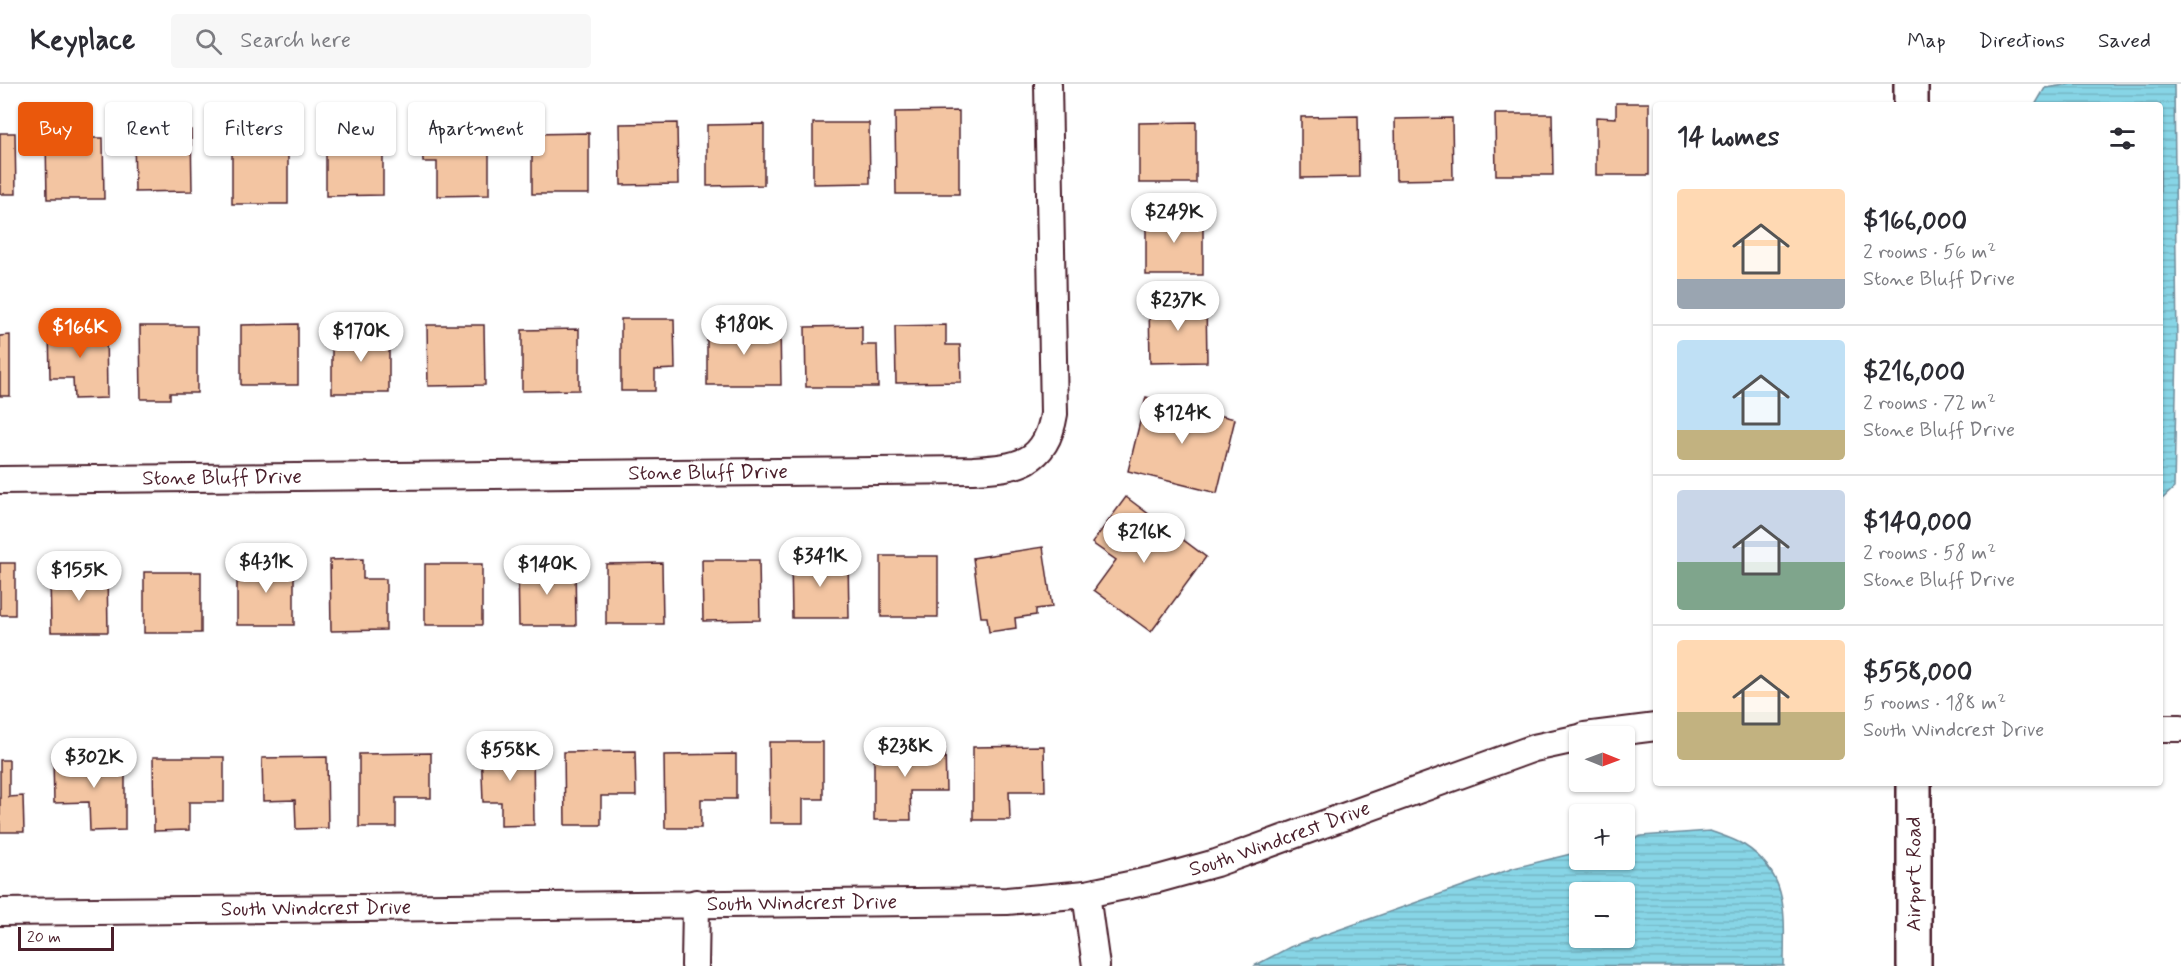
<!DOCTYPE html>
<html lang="en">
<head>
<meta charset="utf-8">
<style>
	:root { --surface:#fff; --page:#f7f7f7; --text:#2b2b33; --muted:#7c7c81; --line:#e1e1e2; --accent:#ea580c }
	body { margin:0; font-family:Mynerve,sans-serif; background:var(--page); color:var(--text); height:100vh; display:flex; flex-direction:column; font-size:22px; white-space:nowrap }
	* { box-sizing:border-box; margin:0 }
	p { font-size:20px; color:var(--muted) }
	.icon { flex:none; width:33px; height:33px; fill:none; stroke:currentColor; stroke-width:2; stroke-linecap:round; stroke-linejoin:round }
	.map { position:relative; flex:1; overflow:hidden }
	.side { position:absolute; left:1653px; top:18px; width:510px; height:684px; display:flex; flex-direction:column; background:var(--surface); border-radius:6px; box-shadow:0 2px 4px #0004 }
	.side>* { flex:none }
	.top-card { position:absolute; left:18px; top:18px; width:570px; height:54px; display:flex; gap:12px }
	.needle { width:39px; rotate:91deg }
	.controls { position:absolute; left:1569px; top:642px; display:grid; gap:12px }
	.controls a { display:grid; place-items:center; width:66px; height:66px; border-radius:6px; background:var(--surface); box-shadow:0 2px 4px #0004; font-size:30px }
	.scale { position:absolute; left:18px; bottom:15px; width:96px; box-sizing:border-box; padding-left:6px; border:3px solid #4a1f2b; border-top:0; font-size:16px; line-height:21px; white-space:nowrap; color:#4a1f2b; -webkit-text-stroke:4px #fff; paint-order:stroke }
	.price { position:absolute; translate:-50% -51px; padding:0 14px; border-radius:21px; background:#fff; color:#222; font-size:20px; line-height:39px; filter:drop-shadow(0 2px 3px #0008) }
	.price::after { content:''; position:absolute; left:50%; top:36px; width:18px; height:14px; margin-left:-9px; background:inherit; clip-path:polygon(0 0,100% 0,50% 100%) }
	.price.current { background:var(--accent); color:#fff }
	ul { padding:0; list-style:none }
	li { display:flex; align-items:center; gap:18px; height:150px; padding:0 24px }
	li+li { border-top:2px solid var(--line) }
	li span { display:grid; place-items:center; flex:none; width:168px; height:120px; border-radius:6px; color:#555 }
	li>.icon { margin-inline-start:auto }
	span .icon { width:72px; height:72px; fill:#fffc; stroke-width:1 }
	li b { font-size:26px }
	h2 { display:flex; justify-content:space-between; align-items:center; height:72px; padding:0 24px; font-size:26px }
	.tag { padding:0 21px; border-radius:6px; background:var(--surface); box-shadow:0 2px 4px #0004; font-size:21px; line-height:54px }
	.tag.current { background:var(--accent); color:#fff }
	header { display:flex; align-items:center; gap:36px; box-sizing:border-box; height:84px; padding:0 30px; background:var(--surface); border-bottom:2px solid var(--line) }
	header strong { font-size:28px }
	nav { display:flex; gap:33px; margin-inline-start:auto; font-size:21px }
	.search { width:420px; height:54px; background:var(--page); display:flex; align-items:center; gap:15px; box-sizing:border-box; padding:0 21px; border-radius:6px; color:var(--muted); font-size:22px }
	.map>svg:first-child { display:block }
	.water { fill:url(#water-rules); stroke:#6f8c9b; stroke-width:1.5; fill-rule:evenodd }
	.building { fill:#f3c5a2; stroke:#4a1f2b; stroke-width:1.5 }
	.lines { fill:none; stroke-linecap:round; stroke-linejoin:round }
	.street-casing { stroke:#4a1f2b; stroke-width:30 }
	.secondary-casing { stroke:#4a1f2b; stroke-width:38 }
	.street { stroke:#fff; stroke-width:26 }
	.secondary { stroke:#fff; stroke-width:33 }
	.labels { text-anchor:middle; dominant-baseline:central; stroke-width:6; stroke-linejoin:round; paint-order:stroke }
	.street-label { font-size:21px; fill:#4a1f2b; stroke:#fff }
</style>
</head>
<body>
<header>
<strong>Keyplace</strong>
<div class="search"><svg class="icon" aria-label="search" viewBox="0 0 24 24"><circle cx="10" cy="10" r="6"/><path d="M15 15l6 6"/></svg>Search here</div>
<nav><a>Map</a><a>Directions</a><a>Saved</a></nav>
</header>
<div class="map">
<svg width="2181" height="882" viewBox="0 0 2181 882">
	<defs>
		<pattern id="water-rules" width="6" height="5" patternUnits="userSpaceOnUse" patternTransform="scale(1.5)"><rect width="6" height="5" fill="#87d5e6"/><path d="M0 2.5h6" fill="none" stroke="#76b6c5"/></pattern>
	</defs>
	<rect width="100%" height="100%" fill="#fff"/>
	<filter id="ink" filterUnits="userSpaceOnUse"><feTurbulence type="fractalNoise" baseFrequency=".0167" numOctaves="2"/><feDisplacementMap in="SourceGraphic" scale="12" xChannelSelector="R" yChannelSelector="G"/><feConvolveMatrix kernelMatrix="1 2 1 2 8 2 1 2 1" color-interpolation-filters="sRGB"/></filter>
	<g filter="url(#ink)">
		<!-- water -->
		<g class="water">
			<path d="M2072,0H2174L2177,263L2174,404L2160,417V21H2035L2045,4Z"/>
			<path d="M1710,747C1721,751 1734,755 1744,761C1791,791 1784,834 1784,882H1254L1290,863L1514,784L1579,768L1580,776H1624L1625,757L1641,752ZM1580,808H1624V854H1580Z"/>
		</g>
		<!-- building -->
		<g class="building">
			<path d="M1616,19H1649V91H1596V33L1616,34Z"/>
			<path d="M959,27V110H896L895,28Z"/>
			<path d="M1495,30H1552L1553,91H1496Z"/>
			<path d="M1358,32L1359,93L1301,94V33Z"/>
			<path d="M1452,34L1453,95L1396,96L1395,35Z"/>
			<path d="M1196,38V99H1139V39Z"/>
			<path d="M677,39L678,100L621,101L620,40Z"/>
			<path d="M813,39H869L870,99L813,100Z"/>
			<path d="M764,40V101L707,102V41Z"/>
			<path d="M470,41L471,54H489V111L437,112V78H423L422,42Z"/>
			<path d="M191,46L192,107L135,108L134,47Z"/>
			<path d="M232,48H266V68H288V120H232Z"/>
			<path d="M0,49H15L16,110H0Z"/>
			<path d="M589,49V110H532V50Z"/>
			<path d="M326,51H383V111L326,112Z"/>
			<path d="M46,54H103L104,115H47Z"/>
			<rect x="1146" y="130" width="57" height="61"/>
			<path d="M1206,217L1207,278L1150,279L1149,218Z"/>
			<path d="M621,235H674L675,285L655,286V307H621Z"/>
			<path d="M298,240V301H241V241Z"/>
			<path d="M427,241H484L485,301L428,302Z"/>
			<path d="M946,241V261H960L961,298L896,299L895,242Z"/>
			<path d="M140,242H197V309H170V315H141Z"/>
			<path d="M707,242H780L781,301H707Z"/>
			<path d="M862,242V261H877L878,303H806L805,243Z"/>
			<path d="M49,243H106L107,314L74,315L73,294H50Z"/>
			<path d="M579,245V306L522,307V246Z"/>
			<path d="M389,248V309H332V249Z"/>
			<path d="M10,251V312H0V252Z"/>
			<path d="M1146,313L1235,335L1217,409L1128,387Z"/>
			<path d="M1126,413L1206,473L1151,548L1094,506L1116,476L1092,459Z"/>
			<path d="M1043,463L1052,523L1036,525V531L1015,534L1016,544L989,548L987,533H981L973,474Z"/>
			<rect x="881" y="472" width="57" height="61"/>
			<path d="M848,473L849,534H792L791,474Z"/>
			<path d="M363,475V495H386V546L331,547L330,476Z"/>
			<path d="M702,476H759L760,536L703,537Z"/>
			<rect x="0" y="479" width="15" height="52"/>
			<path d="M662,479L663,540H606V480Z"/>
			<rect x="237" y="480" width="57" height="61"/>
			<rect x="425" y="480" width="57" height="61"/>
			<path d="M518,481H575L576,542H519Z"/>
			<path d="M107,487L108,548H51L50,488Z"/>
			<rect x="144" y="488" width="57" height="61"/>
			<path d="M769,658H823V715H803V739H770Z"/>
			<path d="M533,661L534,741L501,742V718H483L481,662Z"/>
			<path d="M945,662L946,707H910L911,736H874V663Z"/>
			<path d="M1044,662L1045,707H1009L1010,736H973V663Z"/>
			<path d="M635,667L636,712H601V741H565L564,668Z"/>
			<path d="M431,669V714H396V743H359V670Z"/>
			<path d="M736,670V715H701V744H665L664,671Z"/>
			<path d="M125,673V746L90,747L89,718L54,719L53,674Z"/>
			<path d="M153,673H224V718H189V746L154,747Z"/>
			<path d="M327,673L328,744L296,745L295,716L263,717L262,674Z"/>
			<path d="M0,676H9V713L23,712L24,748H0Z"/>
		</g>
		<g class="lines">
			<!-- street casing -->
			<g class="street-casing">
				<g id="street">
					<path id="s1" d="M0,396L973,386C1017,384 1046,380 1054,330L1048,0"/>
					<path d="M2160,644H2181"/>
					<path d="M1585,652L1656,643"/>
					<path d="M1086,810L1096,882"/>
					<path id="s2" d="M0,828L1007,817L1086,810L1158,795L1216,779L1534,664L1580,654"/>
					<path d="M695,882L696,819"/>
				</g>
			</g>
			<!-- secondary casing -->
			<g class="secondary-casing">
				<g id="secondary">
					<path d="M1911,21V0"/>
					<path d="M1914,699V882"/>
				</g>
			</g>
			<!-- street -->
			<use href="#street" class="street"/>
			<!-- secondary -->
			<use href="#secondary" class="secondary"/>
		</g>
	</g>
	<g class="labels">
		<!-- street labels -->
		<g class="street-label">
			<text stroke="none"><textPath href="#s1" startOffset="708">Stone Bluff Drive</textPath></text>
			<text stroke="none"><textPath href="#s1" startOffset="222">Stone Bluff Drive</textPath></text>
			<text stroke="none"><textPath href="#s2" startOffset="1288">South Windcrest Drive</textPath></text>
			<text transform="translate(1914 790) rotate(-90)">Airport Road</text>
			<text stroke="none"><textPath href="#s2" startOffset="802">South Windcrest Drive</textPath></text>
			<text stroke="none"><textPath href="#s2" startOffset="316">South Windcrest Drive</textPath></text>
		</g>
	</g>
</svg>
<div class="controls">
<a><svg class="needle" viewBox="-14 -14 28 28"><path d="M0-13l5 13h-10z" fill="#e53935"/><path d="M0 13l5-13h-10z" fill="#7c7c81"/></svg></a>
<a>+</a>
<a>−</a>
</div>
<div class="scale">20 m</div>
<b class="price" style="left:1174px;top:160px">$249K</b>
<b class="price" style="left:1178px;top:248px">$237K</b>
<b class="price" style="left:744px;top:272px">$180K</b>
<b class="price current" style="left:80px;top:275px">$166K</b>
<b class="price" style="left:361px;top:279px">$170K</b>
<b class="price" style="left:1182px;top:361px">$124K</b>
<b class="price" style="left:1144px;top:480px">$216K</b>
<b class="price" style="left:820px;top:504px">$341K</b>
<b class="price" style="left:266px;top:510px">$431K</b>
<b class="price" style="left:547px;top:512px">$140K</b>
<b class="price" style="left:79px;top:518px">$155K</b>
<b class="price" style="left:905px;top:694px">$238K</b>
<b class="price" style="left:510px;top:698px">$558K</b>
<b class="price" style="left:94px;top:705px">$302K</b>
<div class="top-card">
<a class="tag current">Buy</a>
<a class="tag">Rent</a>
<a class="tag">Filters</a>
<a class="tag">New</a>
<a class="tag">Apartment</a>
</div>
<section class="side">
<h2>14 homes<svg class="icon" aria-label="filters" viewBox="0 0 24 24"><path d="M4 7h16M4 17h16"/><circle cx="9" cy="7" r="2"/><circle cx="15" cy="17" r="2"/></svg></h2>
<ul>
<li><span style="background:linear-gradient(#ffd9b3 75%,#9aa5b1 0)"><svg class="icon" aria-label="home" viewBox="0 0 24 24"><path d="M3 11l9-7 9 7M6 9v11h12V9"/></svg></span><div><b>$166,000</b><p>2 rooms · 56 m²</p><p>Stone Bluff Drive</p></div></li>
<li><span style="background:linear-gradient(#bfe0f5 75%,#c2b280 0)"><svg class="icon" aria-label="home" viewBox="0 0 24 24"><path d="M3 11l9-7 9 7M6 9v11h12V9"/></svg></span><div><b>$216,000</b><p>2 rooms · 72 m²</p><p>Stone Bluff Drive</p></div></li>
<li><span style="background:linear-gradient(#c9d6e8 60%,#7fa58c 0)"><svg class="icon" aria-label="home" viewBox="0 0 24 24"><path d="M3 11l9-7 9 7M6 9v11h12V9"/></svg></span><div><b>$140,000</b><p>2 rooms · 58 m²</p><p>Stone Bluff Drive</p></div></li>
<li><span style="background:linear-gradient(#ffd9b3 60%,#c2b280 0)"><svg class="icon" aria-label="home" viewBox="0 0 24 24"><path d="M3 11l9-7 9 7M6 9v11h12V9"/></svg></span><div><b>$558,000</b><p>5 rooms · 188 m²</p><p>South Windcrest Drive</p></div></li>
</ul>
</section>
</div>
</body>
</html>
